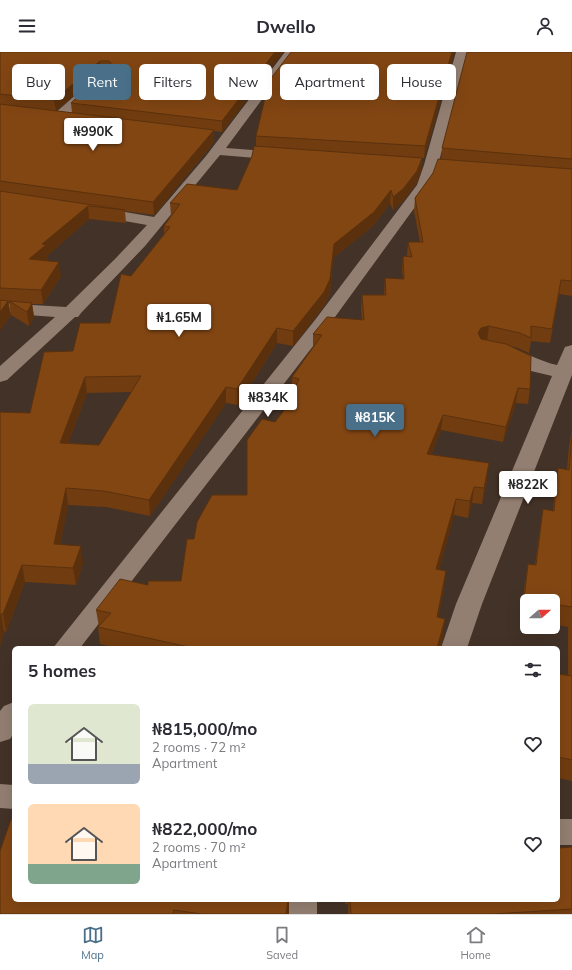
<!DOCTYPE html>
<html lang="en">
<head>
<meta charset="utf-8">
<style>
	:root { --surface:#fff; --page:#f2f2f3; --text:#2b2b33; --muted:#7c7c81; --line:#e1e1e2; --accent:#496f89 }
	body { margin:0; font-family:Mulish,sans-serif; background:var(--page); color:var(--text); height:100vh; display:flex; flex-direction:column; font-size:15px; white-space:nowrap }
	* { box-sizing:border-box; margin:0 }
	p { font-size:13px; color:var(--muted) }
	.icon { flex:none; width:22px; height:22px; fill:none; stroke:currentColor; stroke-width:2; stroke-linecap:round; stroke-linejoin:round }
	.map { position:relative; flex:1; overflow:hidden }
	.details { position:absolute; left:12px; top:594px; width:548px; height:256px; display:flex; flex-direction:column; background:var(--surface); border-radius:6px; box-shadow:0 4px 16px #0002 }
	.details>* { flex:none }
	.hud { position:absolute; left:12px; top:12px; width:548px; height:36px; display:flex; gap:8px }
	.needle { width:26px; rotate:69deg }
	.controls { position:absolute; left:520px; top:542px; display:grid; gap:8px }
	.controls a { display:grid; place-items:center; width:40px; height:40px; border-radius:6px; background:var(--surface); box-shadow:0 4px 16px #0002; font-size:20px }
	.price { position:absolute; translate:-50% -34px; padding:0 9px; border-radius:4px; background:#fff; color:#222; font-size:13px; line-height:26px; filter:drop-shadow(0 1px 2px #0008) }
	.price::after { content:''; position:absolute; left:50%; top:24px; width:12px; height:9px; margin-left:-6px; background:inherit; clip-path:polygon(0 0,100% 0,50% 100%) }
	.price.active { background:var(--accent); color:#fff }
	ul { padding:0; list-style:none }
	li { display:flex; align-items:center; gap:12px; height:100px; padding:0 16px }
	li span { display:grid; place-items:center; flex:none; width:112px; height:80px; border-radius:6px; color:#555 }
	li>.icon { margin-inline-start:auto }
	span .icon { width:48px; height:48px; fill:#fffc; stroke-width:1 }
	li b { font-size:17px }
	h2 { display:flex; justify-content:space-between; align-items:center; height:48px; padding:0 16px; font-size:17px }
	.pill { padding:0 14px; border-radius:6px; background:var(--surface); box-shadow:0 4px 16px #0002; font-size:14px; line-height:36px }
	.pill.active { background:var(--accent); color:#fff }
	header { display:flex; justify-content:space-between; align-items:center; height:52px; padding:0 16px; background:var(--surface); font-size:18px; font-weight:700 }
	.tab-bar { display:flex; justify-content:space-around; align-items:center; height:56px; border-top:1px solid var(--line); background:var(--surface); font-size:11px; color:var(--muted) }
	.tab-bar a { display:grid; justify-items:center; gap:2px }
	.tab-bar .active { color:var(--accent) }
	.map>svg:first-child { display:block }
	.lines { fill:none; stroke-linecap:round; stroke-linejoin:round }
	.minor { fill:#937f72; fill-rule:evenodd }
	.tertiary { fill:#937f72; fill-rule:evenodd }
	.wall { fill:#703c10; fill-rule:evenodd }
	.shaded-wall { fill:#5b310d }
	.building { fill:#824613; stroke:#5b310d; fill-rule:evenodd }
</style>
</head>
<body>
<header><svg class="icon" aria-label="menu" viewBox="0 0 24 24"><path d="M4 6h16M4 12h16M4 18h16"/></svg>Dwello<svg class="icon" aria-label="person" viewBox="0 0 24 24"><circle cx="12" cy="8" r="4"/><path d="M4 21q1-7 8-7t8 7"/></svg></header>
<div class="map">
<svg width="572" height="862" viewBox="0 0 572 862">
	<rect width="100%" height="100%" fill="#433227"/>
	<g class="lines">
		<!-- minor -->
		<g class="minor">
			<path d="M285,0H297L226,96L282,100L287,101L289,104L287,107L282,108L220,103L145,194L81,261L78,265H75L7,328L0,330V314L55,265L0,261V251L66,255L115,207L147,173L91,163L88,160L91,157L96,155L154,165L206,104Z"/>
			<path d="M456,0H468L438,113L431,133L327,276L80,596H53L315,268L417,133L424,113Z"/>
			<path d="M93,30L97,31L99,34L97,37L64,68H54L53,65L54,62L89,31Z"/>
			<path d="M503,293C522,298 538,309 557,313L565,295L572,293V323L482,552L467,596H441L456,552L552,324L531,319L504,305L496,303L494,299L496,295Z"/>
			<path d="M14,650V681L10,687L0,690V659L4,654Z"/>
			<rect x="285" y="848" width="32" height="14"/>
		</g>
		<!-- tertiary -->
		<g class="tertiary">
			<path d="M0,732L14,733V757L0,756Z"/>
			<rect x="558" y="767" width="14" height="26"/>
		</g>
	</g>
	<!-- wall -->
	<g class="wall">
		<path d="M0,0H283L222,80L214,79V90L154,163L125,159L126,171L89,167L48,203V206L45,209L61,224L43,252H32L34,265L29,274L11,263L9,250H8L11,263L0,278ZM101,20H105L71,51L72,61L56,59Z"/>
		<path d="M454,0L424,106H422L421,118L416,132L402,150L393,158L390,151L374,173L333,206L330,242L323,255L293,294L277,291L238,353L226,351L150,464L106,455L68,453L60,493L83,511L76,533L25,530L6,580L4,579L0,594V360L30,361L73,299L110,271L131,224L164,182V174L171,164L170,151L237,138L256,95V84ZM132,340L99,393L68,392L87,341Z"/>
		<path d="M572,0V244L559,242L550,291L531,289L529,301L518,296L510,294L530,337L528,352L516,351L503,390L441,378L431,403L487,427L482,452L472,451L468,466L454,463L439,518L444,535L438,566L443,584L440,596H116L100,592L98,575H99L96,558L148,533L181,529L194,487L247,443L275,370L289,352L294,341L292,340V325L313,295V282L362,268L361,257L362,243H384L385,226L403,227L402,218L403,204L407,205L408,190H420L414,159L415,146L433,121L441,108L442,96Z"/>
		<path d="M572,379V729L558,726V622L568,623V575L553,572V549H527V568L520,567L525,531L528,512L535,513L540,476L543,457L553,459L555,435L558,416L567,418L569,394Z"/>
		<path d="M572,795V862H348V852H345V848H558Z"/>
		<path d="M14,848H289V862H0Z"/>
	</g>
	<!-- shaded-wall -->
	<g class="shaded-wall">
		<path d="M275,0H283L222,80V69Z"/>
		<path d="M452,0H454L424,106L425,94Z"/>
		<path d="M100,9L101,20L56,59L54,48Z"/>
		<path d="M214,78V90L154,163L153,150Z"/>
		<path d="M422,106L421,118L416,132L402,150L393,158V145Z"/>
		<path d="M391,138L390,151L374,173L333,206L330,242L323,255L293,294V279L334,192Z"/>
		<path d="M88,154L89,167L48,203V206L31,221L29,207L42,192Z"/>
		<path d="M59,210L61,224L43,252L41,238Z"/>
		<path d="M8,249L11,263L0,278V260Z"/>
		<path d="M32,251L34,265L29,274L27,260Z"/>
		<path d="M489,274L487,289L480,291L478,281L481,276Z"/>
		<path d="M277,276V291L238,353L237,337Z"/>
		<path d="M85,325L87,341L62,408L60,391Z"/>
		<path d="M226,335V351L150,464L149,448Z"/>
		<path d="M518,336L516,351L503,390L506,375Z"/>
		<path d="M443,363L441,378L425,418L427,402Z"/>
		<path d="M489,411L487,427L482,452L484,436Z"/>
		<path d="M474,435L472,451L468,466L470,449Z"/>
		<path d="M66,436L68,453L57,509L54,492Z"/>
		<path d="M456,447L454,463L435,534L436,517Z"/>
		<path d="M81,494L83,511L76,533L73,516Z"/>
		<path d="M22,513L25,530L6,580L3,562Z"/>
		<path d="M446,519L444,535L435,582L437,565Z"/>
		<path d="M1,562L4,579L0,594V564Z"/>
		<path d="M445,567L443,584L440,596H437Z"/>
		<path d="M288,848H289V862H286Z"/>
	</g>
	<!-- building -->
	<g class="building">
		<path d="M0,0H275L222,69L71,51L112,13L109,9H100L54,48L0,42Z"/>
		<path d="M291,0H452L425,94L256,84L269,29Z"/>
		<path d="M467,0H572V107L442,96Z"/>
		<path d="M0,52L214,78L153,150L0,129Z"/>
		<path d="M254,94L422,106L417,119L403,137L393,145L391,138L374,160L334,192L330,227L324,240L293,279L277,276L237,337L226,335L149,448L104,439L66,436L54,492L81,494L73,516L22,513L3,562H1L0,564V360L30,361L44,300L73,299L80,271H110L121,222L131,224L170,175L164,174L180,152L170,151L187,132L237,138L252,104ZM141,324L99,393L60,391L85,325Z"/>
		<path d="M438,107L572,117V229L561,228L552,277L531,274V286L520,281L489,274L481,276L478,281L481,287L506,292L531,304L530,337L518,336L506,375L443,363L427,402L489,411L484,436L474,435L470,449L456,447L436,517L446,519L437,565L445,567L437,596H193L98,575L111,561L96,558L120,527L148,533V529H181L187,487H194L197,470L212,443H247V388L262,367L275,370L289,352L299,327L292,325L322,283L313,282L327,265L364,268L362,243H386L385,226L404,227L403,204L412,205L408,190H423L415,146L433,121Z"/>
		<path d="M0,139L125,158L88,154L42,192L46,193L29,207L59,210L41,238L0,236Z"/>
		<path d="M0,248L8,249L0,260Z"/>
		<path d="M9,249L32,251L27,260Z"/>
		<path d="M572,383V555L553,552V549H535L524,547L528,512L536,513L543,457L554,459L558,416L569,418Z"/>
		<path d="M558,622L572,624V708L558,705Z"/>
		<path d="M11,767L14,768V848H288L286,862H202L174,858L173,862H0V799Z"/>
		<path d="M572,795V857L493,862H351L350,848H558V796Z"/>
	</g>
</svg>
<div class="controls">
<a><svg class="needle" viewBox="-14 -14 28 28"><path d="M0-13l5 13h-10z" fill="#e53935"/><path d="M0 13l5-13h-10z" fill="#7c7c81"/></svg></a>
</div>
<b class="price" style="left:93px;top:100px">₦990K</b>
<b class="price" style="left:179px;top:286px">₦1.65M</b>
<b class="price" style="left:268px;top:366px">₦834K</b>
<b class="price active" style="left:375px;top:386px">₦815K</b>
<b class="price" style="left:528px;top:453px">₦822K</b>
<div class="hud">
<a class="pill">Buy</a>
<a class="pill active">Rent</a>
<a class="pill">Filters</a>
<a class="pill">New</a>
<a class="pill">Apartment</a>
<a class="pill">House</a>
</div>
<section class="details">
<h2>5 homes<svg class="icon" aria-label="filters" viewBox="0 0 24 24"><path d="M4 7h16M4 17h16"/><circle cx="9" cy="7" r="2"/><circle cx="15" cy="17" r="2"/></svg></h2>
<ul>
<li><span style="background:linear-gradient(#dfe7d0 75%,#9aa5b1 0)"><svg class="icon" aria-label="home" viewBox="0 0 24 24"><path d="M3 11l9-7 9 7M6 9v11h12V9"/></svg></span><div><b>₦815,000/mo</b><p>2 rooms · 72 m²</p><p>Apartment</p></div><svg class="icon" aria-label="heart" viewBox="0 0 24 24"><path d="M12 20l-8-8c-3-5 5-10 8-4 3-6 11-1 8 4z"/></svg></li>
<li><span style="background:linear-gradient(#ffd9b3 75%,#7fa58c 0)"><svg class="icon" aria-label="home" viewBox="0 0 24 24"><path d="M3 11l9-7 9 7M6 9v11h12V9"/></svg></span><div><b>₦822,000/mo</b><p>2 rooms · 70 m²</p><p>Apartment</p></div><svg class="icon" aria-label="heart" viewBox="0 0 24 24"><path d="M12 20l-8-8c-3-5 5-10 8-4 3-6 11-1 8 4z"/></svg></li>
</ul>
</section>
</div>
<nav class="tab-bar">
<a class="active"><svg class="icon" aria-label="map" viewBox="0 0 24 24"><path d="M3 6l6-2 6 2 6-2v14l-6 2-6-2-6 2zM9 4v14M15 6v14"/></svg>Map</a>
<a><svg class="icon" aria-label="saved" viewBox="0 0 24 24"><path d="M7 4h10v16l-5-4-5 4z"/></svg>Saved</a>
<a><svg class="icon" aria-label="home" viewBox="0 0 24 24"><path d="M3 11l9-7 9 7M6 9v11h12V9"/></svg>Home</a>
</nav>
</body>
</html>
